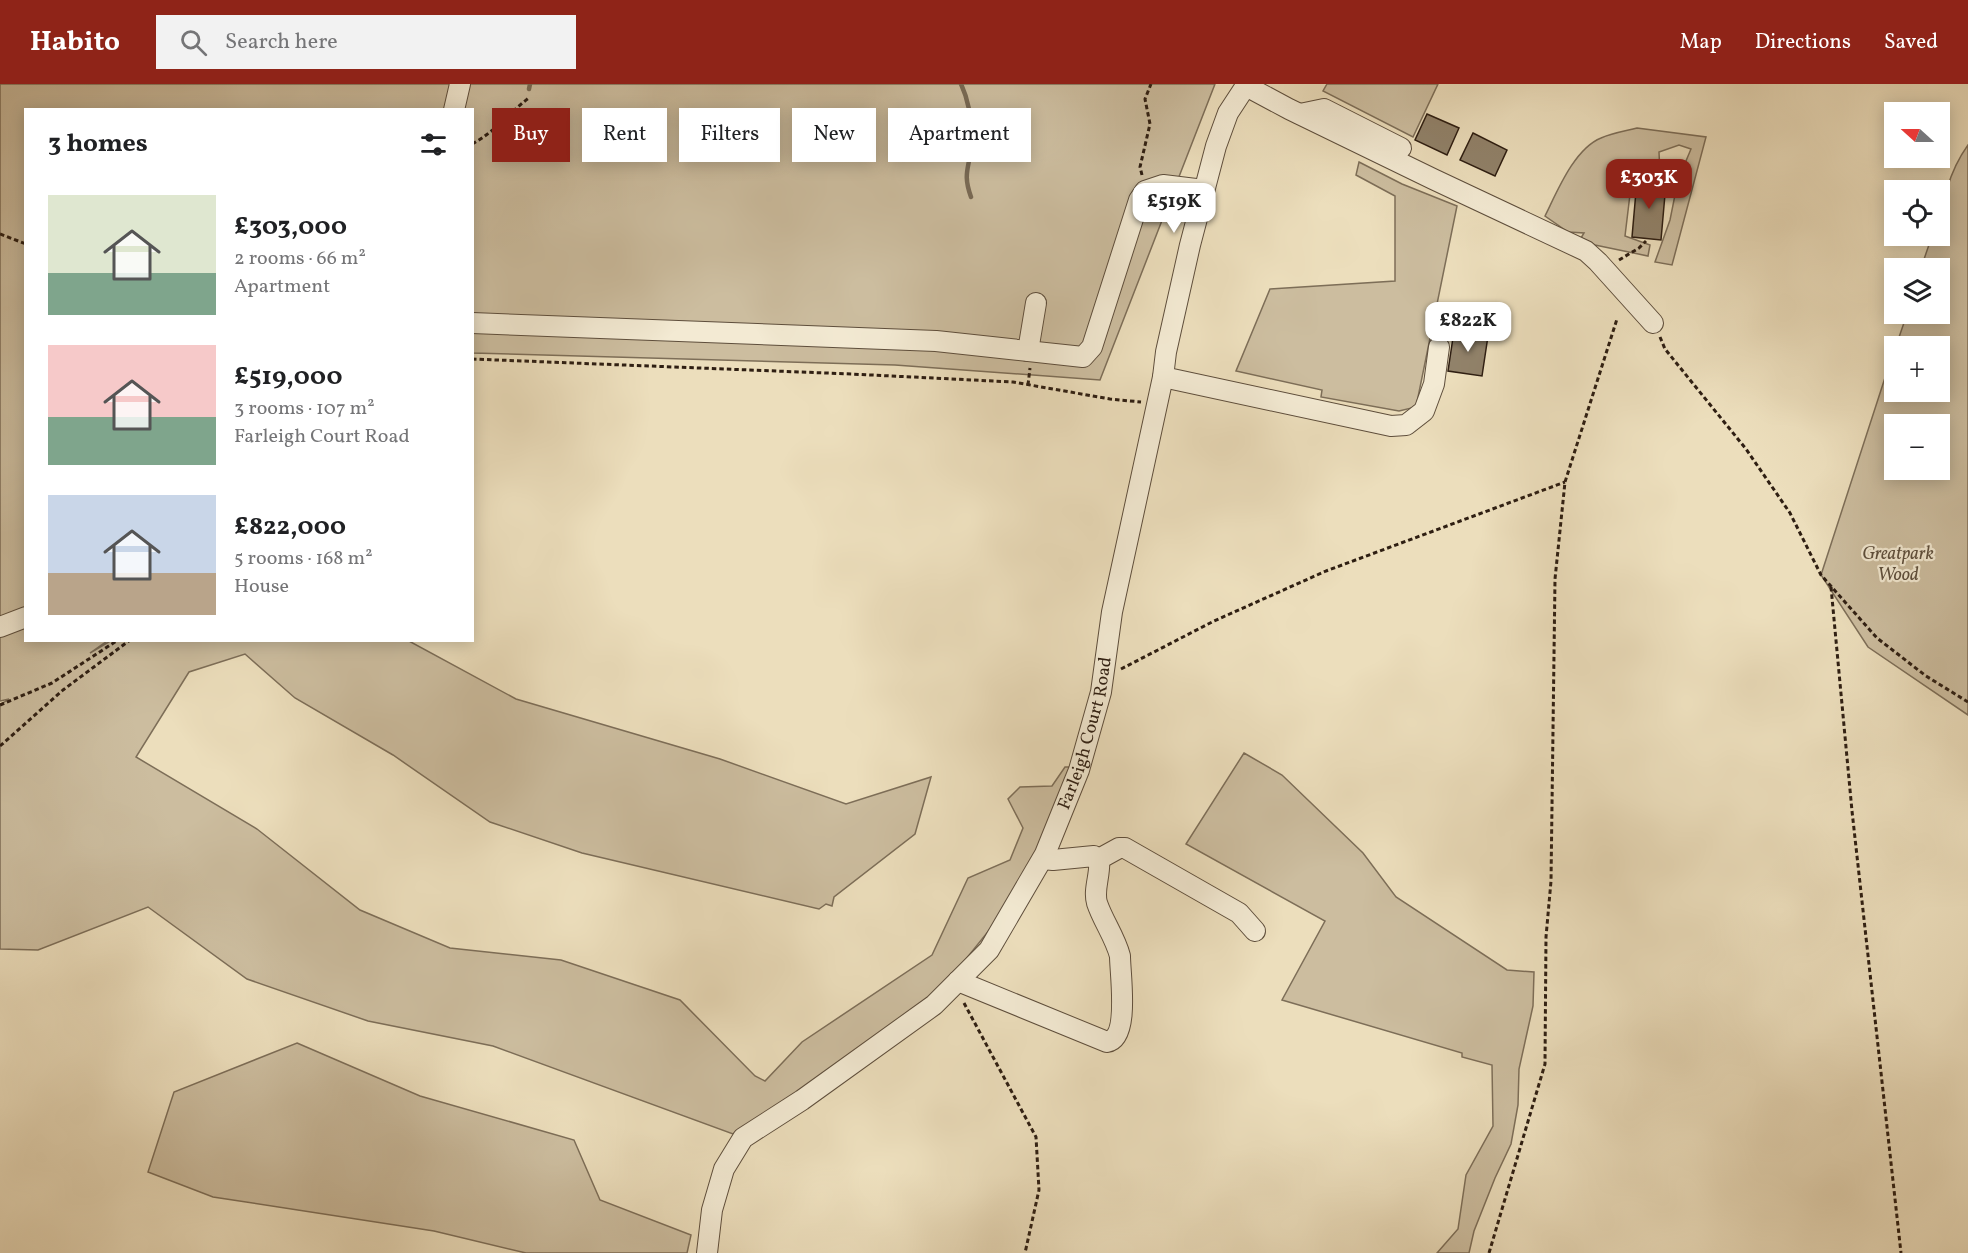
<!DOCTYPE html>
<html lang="en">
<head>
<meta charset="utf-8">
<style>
	:root { --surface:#fff; --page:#f2f2f2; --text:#202124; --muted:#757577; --accent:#8f2418 }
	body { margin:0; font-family:Vollkorn,serif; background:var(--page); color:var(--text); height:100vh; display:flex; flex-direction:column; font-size:22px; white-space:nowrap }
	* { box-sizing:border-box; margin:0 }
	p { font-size:20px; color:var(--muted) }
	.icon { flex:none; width:33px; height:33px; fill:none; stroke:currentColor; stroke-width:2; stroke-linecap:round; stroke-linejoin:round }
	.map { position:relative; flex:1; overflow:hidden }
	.side { position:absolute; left:24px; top:24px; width:450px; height:534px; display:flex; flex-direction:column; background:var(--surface); border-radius:0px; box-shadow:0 3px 15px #0003 }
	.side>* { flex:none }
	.top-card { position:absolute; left:492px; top:24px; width:570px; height:54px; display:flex; gap:12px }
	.needle { width:39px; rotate:291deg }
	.fabs { position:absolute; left:1884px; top:18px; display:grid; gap:12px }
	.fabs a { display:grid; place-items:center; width:66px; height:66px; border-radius:0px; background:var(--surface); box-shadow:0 3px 15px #0003; font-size:30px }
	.price { position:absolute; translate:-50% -51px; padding:0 14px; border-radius:12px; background:#fff; color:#222; font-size:20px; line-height:39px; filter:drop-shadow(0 2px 3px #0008) }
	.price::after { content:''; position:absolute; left:50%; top:36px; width:18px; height:14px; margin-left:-9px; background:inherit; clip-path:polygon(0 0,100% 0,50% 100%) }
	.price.current { background:var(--accent); color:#fff }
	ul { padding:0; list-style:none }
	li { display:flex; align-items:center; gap:18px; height:150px; padding:0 24px }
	li span { display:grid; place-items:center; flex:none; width:168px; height:120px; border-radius:0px; color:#555 }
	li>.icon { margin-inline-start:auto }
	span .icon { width:72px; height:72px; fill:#fffc; stroke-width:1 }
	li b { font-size:26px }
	h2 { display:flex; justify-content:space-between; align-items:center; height:72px; padding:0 24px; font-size:26px }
	.tag { padding:0 21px; border-radius:0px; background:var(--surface); box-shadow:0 3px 15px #0003; font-size:21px; line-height:54px }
	.tag.current { background:var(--accent); color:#fff }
	header { display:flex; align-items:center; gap:36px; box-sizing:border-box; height:84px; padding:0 30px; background:var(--accent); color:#fff }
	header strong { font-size:28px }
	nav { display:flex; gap:33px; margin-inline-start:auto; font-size:21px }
	.search { width:420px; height:54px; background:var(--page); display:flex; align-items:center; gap:15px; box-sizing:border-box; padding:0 21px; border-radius:0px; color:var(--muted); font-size:22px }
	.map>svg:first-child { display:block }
	.green { fill:#ccbd9f; stroke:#7d6e58; stroke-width:1.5; fill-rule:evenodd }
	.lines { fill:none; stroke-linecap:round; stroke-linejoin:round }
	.stream { stroke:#796a55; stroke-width:4.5 }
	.building { fill:#91826a; stroke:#2e1e12; stroke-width:1.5 }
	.minor-casing { stroke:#5e4e3c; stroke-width:22 }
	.path { stroke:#2e1e12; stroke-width:3; stroke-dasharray:4.5 3; stroke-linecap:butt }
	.minor { stroke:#f3ead3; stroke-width:20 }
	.labels { text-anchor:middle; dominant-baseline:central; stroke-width:4.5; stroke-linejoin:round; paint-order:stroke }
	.park-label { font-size:18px; font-style:italic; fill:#5d4e3c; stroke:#f3ead3 }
	.street-label { font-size:18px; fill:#2e1e12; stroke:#f3ead3 }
</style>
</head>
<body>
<header>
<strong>Habito</strong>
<div class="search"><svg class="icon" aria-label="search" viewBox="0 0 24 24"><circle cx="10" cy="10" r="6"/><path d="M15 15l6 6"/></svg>Search here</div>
<nav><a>Map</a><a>Directions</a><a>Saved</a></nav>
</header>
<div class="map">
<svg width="1968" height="1169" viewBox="0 0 1968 1169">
	<rect width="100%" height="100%" fill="#ecdebc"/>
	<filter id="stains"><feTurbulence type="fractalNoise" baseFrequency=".00333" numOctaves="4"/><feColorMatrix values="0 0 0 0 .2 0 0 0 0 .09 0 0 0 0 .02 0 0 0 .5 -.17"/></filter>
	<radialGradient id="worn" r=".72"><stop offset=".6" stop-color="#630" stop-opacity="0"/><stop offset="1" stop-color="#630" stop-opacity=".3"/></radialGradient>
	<!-- green -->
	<g class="green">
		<path d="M0,0H1215L1100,296L895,281L473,269L472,26H26V556L107,557L90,569L112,556L409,557L516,615L720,675L846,720L931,693L915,750L834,813L832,822L826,820L819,825L582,769L490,738L393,671L295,614L245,570L189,588L136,673L257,745L360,826L450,864L561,876L680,916L755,992L765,997L802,958L932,871L968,794L1010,776L1023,744L1008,715L1020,703L1052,702L1065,683H1075L1042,762L1007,824L962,880L921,924L796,1012L733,1050L493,962L368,937L247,895L148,823L38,866L0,865V621L9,615L0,617Z"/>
		<path d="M1327,0H1438L1413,53L1323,7Z"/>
		<path d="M1637,44L1706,53L1672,181L1655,178L1670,136L1678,96L1691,65L1679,61L1659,68L1660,90L1641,88L1631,102L1625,152L1650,161L1648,172L1595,161L1581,154L1584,149L1568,148L1545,132C1557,108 1574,65 1601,54C1612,49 1625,47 1637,44Z"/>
		<path d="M1968,61V631L1868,563L1821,491L1894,266V308H1940V262H1896L1907,230H1940V184H1921L1932,152H1940C1940,120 1950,86 1968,61ZM1894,340H1940V386H1894Z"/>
		<path d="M1359,78L1402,100L1457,122L1416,323L1399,327L1321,313L1322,306L1236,287L1270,205L1395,197V112L1356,91Z"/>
		<path d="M1244,669L1282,691L1363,769L1396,813L1507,886L1534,888L1533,922L1519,985L1518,1021L1511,1060L1495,1094L1474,1147L1469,1169H1437L1458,1145L1466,1091L1493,1042L1492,981L1462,973V969L1282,916L1325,837L1186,760Z"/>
		<path d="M297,959L420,1012L574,1056L600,1116L691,1151L687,1169H526L434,1147L213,1113L148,1088L174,1008Z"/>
	</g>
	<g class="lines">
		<!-- stream -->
		<g class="stream">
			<path d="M961,0C970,19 972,41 971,61C970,84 962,88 971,113"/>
			<path d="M529,5L530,0"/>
		</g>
	</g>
	<!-- building -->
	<g class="building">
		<path d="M1427,30L1459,44L1447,71L1415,56Z"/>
		<path d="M1473,49L1507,66L1495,92L1460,76Z"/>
		<path d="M1637,96L1666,99L1661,156L1632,153Z"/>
		<path d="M1454,247L1488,252L1482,292L1448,287Z"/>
	</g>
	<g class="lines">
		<!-- minor casing -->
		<g class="minor-casing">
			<g id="minor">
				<path d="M1246,2L1289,25L1433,95L1586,167L1598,178L1653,239"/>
				<path d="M454,26L460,0"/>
				<path d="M1300,30L1324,25L1401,64"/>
				<path d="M472,239L936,257L1083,273L1092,263L1139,116L1145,107L1163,101L1204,106"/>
				<path d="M1028,267L1036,219"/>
				<path d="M1163,293L1391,342L1406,341L1424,327L1434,300L1439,263"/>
				<path d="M0,543L26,533"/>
				<path d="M1099,775L1119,764H1125L1239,829L1255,847"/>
				<path d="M958,897L1107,958C1130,954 1120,891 1120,872C1115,853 1103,837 1097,819C1093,805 1101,790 1099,775L1094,772L1053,776L1043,775"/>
				<path id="s1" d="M707,1169L712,1126L724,1085L743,1054L802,1016L934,921L989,866L1045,770L1079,686L1101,608L1112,528L1163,293L1166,268L1190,161L1216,62L1228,29L1247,0"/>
			</g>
		</g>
		<!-- path -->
		<g class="path">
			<path d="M472,60C495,48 510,28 530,13"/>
			<path d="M1142,91L1140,83L1150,40L1145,15L1151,0"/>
			<path d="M0,150L26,160"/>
			<path d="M1619,176L1639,164L1646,157"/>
			<path d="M1660,253L1665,265L1746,365L1790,429L1821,491L1877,554L1926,592L1968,618"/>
			<path d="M472,275L851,290L1013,298L1110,315L1141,318"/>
			<path d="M1028,301L1030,284"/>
			<path d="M1831,503L1852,727L1901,1169"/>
			<path d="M1121,585L1214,537L1326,487L1565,398"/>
			<path d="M0,621L52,599L118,556"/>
			<path d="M0,662L63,606L130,556"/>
			<path d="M964,919L1036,1053L1039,1106L1025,1169"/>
			<path d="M1489,1169L1545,980L1546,853L1551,797L1555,495L1565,398L1617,235"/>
		</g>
		<!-- minor -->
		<use href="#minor" class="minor"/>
	</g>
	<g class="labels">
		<!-- park labels -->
		<g class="park-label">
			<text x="1898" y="470">Greatpark<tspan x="1898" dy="21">Wood</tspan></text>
		</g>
		<!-- street labels -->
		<g class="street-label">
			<text stroke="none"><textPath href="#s1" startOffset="672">Farleigh Court Road</textPath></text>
		</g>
	</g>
	<rect width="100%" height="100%" filter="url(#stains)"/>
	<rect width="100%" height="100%" fill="url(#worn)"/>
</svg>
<div class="fabs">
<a><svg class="needle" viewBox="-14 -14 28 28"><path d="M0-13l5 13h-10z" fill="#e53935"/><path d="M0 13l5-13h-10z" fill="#757577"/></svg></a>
<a><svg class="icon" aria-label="locate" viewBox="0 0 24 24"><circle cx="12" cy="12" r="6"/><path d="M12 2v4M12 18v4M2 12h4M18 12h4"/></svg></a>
<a><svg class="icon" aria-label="layers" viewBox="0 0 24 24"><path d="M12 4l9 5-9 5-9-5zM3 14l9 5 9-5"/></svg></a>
<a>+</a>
<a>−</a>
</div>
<b class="price current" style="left:1649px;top:126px">£303K</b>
<b class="price" style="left:1174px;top:150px">£519K</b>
<b class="price" style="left:1468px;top:269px">£822K</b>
<div class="top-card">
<a class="tag current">Buy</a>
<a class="tag">Rent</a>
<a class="tag">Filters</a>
<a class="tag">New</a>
<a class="tag">Apartment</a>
</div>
<section class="side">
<h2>3 homes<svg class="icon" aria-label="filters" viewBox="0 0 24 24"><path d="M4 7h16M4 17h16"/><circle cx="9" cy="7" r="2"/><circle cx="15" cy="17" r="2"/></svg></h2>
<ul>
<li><span style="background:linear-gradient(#dfe7d0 65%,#7fa58c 0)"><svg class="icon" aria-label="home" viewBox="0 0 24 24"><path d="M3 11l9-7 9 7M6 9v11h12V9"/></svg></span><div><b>£303,000</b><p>2 rooms · 66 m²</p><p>Apartment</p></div></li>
<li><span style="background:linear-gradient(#f6c9c9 60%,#7fa58c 0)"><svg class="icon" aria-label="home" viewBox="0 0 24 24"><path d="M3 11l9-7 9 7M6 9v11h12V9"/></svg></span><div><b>£519,000</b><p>3 rooms · 107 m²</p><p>Farleigh Court Road</p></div></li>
<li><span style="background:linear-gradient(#c9d6e8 65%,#b9a48a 0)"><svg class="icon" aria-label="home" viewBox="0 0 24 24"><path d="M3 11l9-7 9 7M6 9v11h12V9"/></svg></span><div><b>£822,000</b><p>5 rooms · 168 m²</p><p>House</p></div></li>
</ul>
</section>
</div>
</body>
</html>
